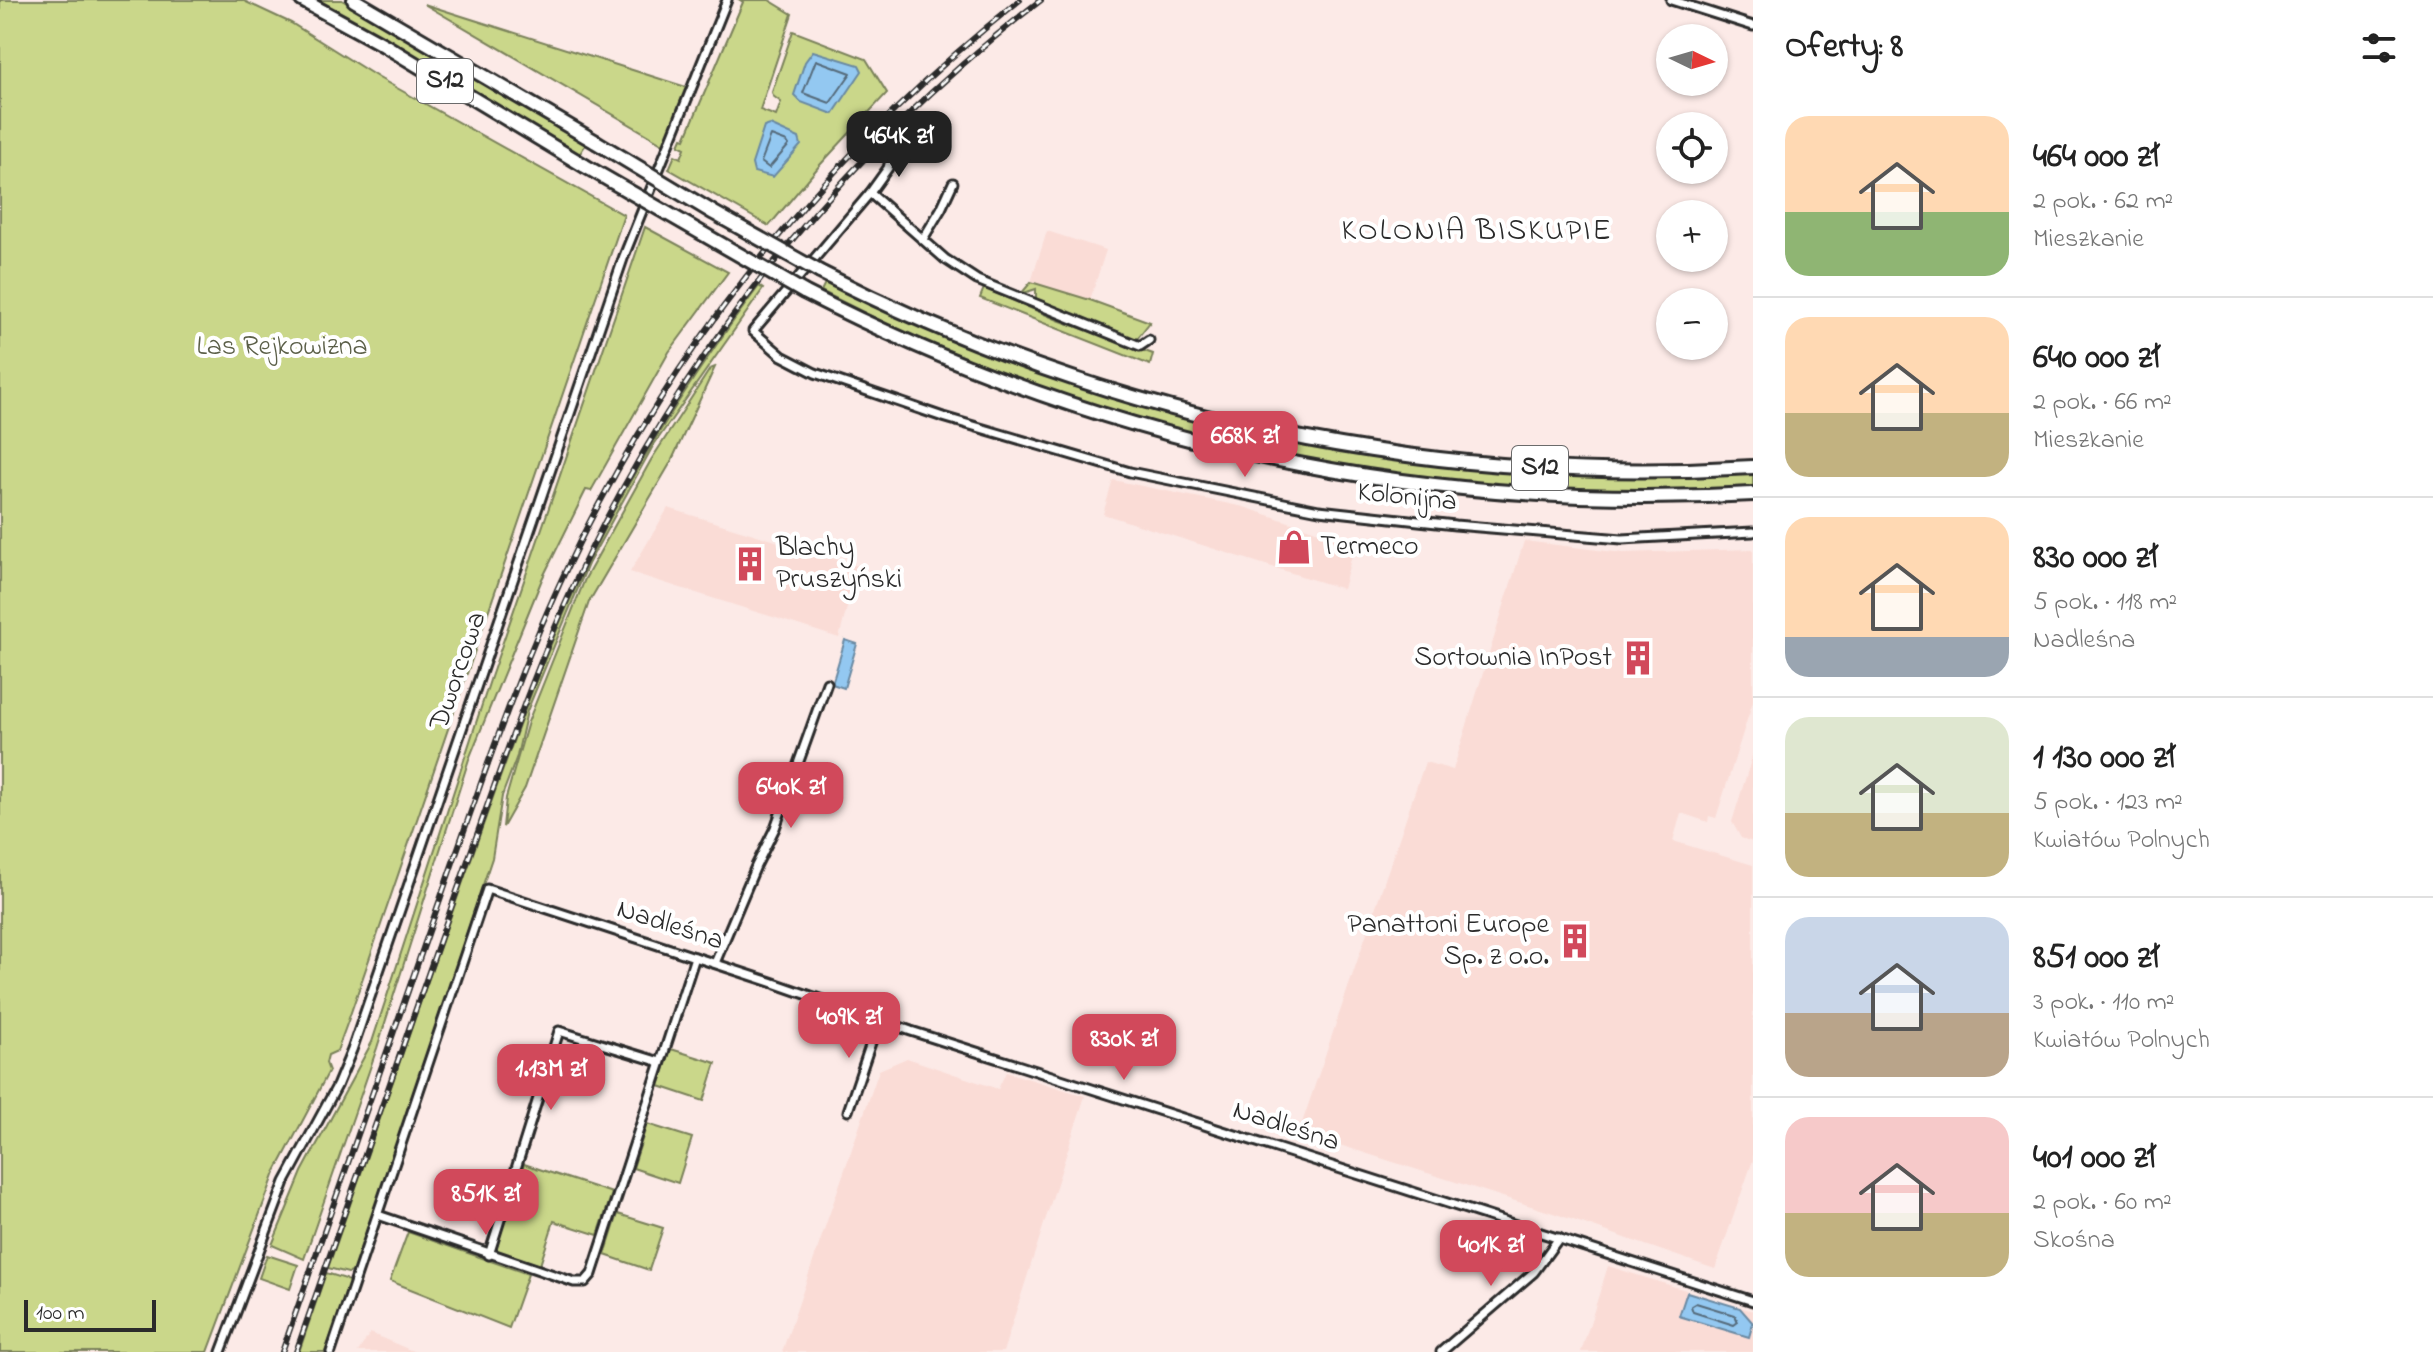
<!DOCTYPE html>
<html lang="pl">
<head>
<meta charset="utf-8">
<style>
	:root { --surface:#fff; --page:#f6f6f6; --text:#222; --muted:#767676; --line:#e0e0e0; --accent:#d1495b }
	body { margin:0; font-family:"Indie Flower",sans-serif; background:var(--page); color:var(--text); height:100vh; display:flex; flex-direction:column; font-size:30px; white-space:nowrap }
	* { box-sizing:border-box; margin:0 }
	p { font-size:26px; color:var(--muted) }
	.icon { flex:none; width:44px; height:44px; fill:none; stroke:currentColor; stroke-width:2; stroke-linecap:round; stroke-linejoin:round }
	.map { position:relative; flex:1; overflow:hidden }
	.panel { display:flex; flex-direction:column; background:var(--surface); width:680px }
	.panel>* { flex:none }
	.needle { width:52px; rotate:95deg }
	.fabs { position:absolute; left:1656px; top:24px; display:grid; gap:16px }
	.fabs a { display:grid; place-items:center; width:72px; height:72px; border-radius:50%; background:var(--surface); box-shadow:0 2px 6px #0004; font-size:40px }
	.scale { position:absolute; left:24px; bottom:20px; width:132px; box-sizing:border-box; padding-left:8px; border:4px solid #2b2b2b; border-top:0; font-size:22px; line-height:28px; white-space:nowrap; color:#2b2b2b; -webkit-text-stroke:6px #fff; paint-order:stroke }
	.price { position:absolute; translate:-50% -68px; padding:0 18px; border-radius:16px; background:var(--accent); color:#fff; font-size:26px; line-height:52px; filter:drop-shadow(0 2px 4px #0008) }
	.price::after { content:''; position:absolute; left:50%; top:48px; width:24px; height:18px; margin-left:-12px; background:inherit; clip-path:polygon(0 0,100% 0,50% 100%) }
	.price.active { background:#222; color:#fff }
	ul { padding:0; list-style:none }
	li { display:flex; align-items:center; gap:24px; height:200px; padding:0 32px }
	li+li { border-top:2px solid var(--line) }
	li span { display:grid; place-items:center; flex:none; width:224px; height:160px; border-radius:24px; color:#555 }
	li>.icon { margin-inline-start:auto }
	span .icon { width:96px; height:96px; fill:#fffc; stroke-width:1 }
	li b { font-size:34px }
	h2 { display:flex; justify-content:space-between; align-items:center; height:96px; padding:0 32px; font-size:34px }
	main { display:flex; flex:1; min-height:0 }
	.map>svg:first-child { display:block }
	.built { fill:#fadcd6 }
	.green { fill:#cad78a; stroke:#7a815a; stroke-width:2 }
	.water { fill:#93c8f1; stroke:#6989a2; stroke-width:2 }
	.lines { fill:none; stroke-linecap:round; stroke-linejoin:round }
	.shore { stroke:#556a7a; stroke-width:2 }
	.minor-casing { stroke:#2b2b2b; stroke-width:13 }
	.motorway-casing { stroke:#2b2b2b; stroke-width:18 }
	.minor { stroke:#fff; stroke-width:7 }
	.motorway { stroke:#fff; stroke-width:12 }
	.rail-casing { stroke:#2b2b2b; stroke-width:6 }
	.rail { stroke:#fff; stroke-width:3; stroke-dasharray:9; stroke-linecap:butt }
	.motorway-bridge-casing { stroke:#2b2b2b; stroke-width:18; stroke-linecap:butt }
	.motorway-bridge { stroke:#fff; stroke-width:12 }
	.labels { text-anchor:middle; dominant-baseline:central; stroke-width:8; stroke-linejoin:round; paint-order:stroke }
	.shield { fill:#fff; stroke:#6b6b6b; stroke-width:2 }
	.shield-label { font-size:26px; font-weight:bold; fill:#2b2b2b }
	.park-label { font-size:28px; fill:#5b5f48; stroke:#fff }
	.street-label { font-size:28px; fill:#2b2b2b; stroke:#fff }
	.poi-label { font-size:28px; fill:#2b2b2b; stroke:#fff; text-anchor:start }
	.neighbourhood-label { font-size:30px; letter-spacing:2px; fill:#2b2b2b; stroke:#fff }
</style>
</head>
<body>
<main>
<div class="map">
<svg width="1753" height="1352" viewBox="0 0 1753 1352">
	<rect width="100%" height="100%" fill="#fceae7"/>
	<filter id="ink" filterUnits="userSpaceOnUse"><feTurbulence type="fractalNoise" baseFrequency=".0125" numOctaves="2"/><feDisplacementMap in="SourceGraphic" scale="16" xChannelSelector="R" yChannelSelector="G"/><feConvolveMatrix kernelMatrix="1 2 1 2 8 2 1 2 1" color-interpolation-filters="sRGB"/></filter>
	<g filter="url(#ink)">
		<!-- built -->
		<g class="built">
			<path d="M1047,231L1106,250L1090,300L1031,282Z"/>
			<path d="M1113,480L1244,507L1355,544L1343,589L1103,514Z"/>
			<path d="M668,508L858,566L839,638L630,572Z"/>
			<path d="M1524,541L1623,553L1753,549V701L1716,818L1709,816L1708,822L1681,813L1673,841L1753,865V1160L1715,1269L1553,1213L1299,1132L1425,762L1453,770Z"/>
			<path d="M1753,754V842L1741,838L1732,822Z"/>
			<path d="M907,1058L998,1089L1006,1072L1085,1096L1003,1352H782L879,1070Z"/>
			<path d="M1608,1266L1753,1311V1352H1581Z"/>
			<path d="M370,1333L415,1352H358Z"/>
		</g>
		<!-- green -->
		<g class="green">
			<path d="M0,0H242L291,23L379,78L624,215L348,1021L337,1051L328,1055L326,1063L329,1071L275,1173L208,1352H0Z"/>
			<path d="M311,0H342L404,34L586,144L579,155L412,56Z"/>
			<path d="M740,0H769L792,14L760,110L776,116L781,102L773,96L772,92L793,31L866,59L887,93L820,165L769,226L669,169L675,155L681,158L685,148L679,145L682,138L685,139L743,2Z"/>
			<path d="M424,4L689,88L667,146Z"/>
			<path d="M645,227L728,272L669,352L591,491L586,490L542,579L469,759L377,1048L304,1259L272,1245L302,1172L372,1042L491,677Z"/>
			<path d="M826,281C892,312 958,343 1026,369C1195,432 1379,466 1559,475C1624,478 1688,475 1753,473V488L1649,492L1530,489L1413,478L1243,449L1072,401L923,342L821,291Z"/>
			<path d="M1031,282L1090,300L1150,322L1136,340L1036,300V289L1021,294Z"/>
			<path d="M759,286L763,289L653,446L588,564L527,711L517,756L502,796L492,858L353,1272L348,1273L328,1268C375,1132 422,997 470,862C509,752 547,641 600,537C646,448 699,366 759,286Z"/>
			<path d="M984,288L1058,320L1153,354L1150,365L980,298Z"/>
			<path d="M715,367L671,462L589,602L525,788L503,827L506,798L528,722L585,579L651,460L710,369Z"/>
			<path d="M671,1049L716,1063L704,1101L659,1086Z"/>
			<path d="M647,1124L692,1138L678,1183L633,1168Z"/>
			<path d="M524,1164L612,1193L598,1235L554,1221L540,1265L495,1250Z"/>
			<path d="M618,1214L663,1228L649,1270L605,1255Z"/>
			<path d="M408,1232L528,1274L509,1328L390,1281Z"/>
			<path d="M267,1255L298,1265L290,1289L259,1278Z"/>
			<path d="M326,1273L346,1279L350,1284L325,1352H299Z"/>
		</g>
		<!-- water -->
		<g class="water">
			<path d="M813,51L859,65L862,71L833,114L801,102L794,95L805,62Z"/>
			<path d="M770,125L799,138L801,145L773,177L754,172L752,164L764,127Z"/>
			<path d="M845,640L857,644L844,688L832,684Z"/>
			<path d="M1687,1292L1740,1308L1753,1323L1749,1337L1679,1316Z"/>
		</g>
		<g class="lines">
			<!-- shore -->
			<g class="shore">
				<path d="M816,60L851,73L830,103L803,93Z"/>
				<path d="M771,136L787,142L789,145L769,168L761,162Z"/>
				<path d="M1696,1303L1735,1315L1738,1322L1734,1325L1693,1312L1691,1306Z"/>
			</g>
			<!-- minor casing -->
			<g class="minor-casing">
				<g id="minor">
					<path d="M1671,0L1753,26"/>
					<path d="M870,193L888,168L893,148"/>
					<path d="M923,239L941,209L953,183"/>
					<path d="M1149,340L1140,346L977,280L945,259L870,193L753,331L782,356L815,373L943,417L1130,472L1319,510L1455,525L1622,539L1753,532"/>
					<path d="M715,963L756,866L775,828L827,683"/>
					<path d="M848,1111L879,1019"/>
					<path d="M378,1215L574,1282H585L592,1274L695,957"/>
					<path d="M489,1255L559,1031L660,1062"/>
					<path d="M221,1352L285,1182L337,1086L352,1050L624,256L727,0"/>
					<path d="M331,1352L487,889L771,982L911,1031L1753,1301"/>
					<path d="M1441,1352L1534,1272L1559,1238"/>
				</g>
			</g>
			<!-- motorway casing -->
			<g class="motorway-casing">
				<g id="motorway">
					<path d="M302,0L384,45L585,166"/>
					<path d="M354,0L596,142"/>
					<path d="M820,272C1107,419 1430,487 1753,467"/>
					<path d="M804,292C1101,444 1420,513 1753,494"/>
				</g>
			</g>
			<!-- minor -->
			<use href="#minor" class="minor"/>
			<!-- motorway -->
			<use href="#motorway" class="motorway"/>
			<!-- rail casing -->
			<g class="rail-casing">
				<g id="rail">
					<path d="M282,1352C336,1198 389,1045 443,891C489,760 533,627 599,504C703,309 846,138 1020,0"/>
					<path d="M296,1352C349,1200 402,1049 455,897C498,776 538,653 597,537C703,328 855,143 1041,0"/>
				</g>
			</g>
			<!-- rail -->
			<use href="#rail" class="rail"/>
			<!-- motorway-bridge casing -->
			<g class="motorway-bridge-casing">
				<g id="motorway-bridge">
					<path d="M596,142L714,213L820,272"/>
					<path d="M585,166L804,292"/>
				</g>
			</g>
			<!-- motorway-bridge -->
			<use href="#motorway-bridge" class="motorway-bridge"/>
		</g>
	</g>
	<!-- icons -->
	<defs>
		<g id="shop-bare" transform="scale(2.76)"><path d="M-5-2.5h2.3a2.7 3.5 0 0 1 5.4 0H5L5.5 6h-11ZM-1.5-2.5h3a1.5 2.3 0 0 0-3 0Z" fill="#d1495b" stroke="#fff" stroke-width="2.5" paint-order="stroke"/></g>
		<g id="building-bare" transform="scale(2.76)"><path d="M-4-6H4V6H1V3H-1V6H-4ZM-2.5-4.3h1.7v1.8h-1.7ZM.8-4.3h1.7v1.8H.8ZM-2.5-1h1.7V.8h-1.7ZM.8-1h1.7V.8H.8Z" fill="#d1495b" stroke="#fff" stroke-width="2.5" paint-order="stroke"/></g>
	</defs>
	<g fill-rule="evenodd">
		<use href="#shop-bare" x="1294" y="547"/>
		<use href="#building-bare" x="750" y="564"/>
		<use href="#building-bare" x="1638" y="658"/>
		<use href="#building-bare" x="1575" y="941"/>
	</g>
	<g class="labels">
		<!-- shield labels -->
		<g class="shield">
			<rect x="417" y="59" width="56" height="44" rx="6"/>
			<rect x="1512" y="446" width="56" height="44" rx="6"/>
		</g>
		<g class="shield-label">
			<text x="445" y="81">S12</text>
			<text x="1540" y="468">S12</text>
		</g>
		<!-- park labels -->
		<g class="park-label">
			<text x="282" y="347">Las Rejkowizna</text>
		</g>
		<!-- street labels -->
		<g class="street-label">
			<text transform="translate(1407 498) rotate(6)">Kolonijna</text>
			<text transform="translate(459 671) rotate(-71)">Dworcowa</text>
			<text transform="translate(670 926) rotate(18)">Nadleśna</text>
			<text transform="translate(1286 1127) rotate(18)">Nadleśna</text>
		</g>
		<!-- poi labels -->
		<g class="poi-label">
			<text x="1320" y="547">Termeco</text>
			<text x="776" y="548">Blachy<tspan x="776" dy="32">Pruszyński</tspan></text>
			<text x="1612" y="658" text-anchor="end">Sortownia InPost</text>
			<text x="1549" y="925" text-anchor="end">Panattoni Europe<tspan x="1549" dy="32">Sp. z o.o.</tspan></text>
		</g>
		<!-- neighbourhood labels -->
		<g class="neighbourhood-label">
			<text x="1477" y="232">KOLONIA BISKUPIE</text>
		</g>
	</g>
</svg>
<div class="fabs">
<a><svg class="needle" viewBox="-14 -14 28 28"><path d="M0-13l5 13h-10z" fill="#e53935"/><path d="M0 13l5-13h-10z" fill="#767676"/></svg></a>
<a><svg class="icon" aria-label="locate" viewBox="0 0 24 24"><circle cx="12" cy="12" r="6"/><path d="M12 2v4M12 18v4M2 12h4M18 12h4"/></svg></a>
<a>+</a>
<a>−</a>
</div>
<div class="scale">100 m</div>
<b class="price active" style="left:899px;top:179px">464K zł</b>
<b class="price" style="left:1245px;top:479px">668K zł</b>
<b class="price" style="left:791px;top:830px">640K zł</b>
<b class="price" style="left:849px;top:1060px">409K zł</b>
<b class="price" style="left:1124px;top:1082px">830K zł</b>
<b class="price" style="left:551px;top:1112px">1.13M zł</b>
<b class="price" style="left:486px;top:1237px">851K zł</b>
<b class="price" style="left:1491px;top:1288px">401K zł</b>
</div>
<section class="panel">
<h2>Oferty: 8<svg class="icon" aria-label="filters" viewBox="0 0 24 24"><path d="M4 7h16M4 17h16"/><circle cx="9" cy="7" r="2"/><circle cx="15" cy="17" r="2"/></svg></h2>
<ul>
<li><span style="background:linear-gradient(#ffd9b3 60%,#8fb573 0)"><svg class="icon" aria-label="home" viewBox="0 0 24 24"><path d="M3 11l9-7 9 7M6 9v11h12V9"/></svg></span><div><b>464 000 zł</b><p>2 pok. · 62 m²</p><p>Mieszkanie</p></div></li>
<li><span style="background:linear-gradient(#ffd9b3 60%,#c2b280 0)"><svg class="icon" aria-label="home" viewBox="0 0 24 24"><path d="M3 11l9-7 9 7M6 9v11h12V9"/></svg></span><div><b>640 000 zł</b><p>2 pok. · 66 m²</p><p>Mieszkanie</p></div></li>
<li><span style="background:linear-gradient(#ffd9b3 75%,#9aa5b1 0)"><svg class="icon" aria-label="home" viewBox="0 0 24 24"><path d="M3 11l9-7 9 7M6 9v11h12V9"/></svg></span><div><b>830 000 zł</b><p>5 pok. · 118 m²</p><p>Nadleśna</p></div></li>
<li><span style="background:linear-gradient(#dfe7d0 60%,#c2b280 0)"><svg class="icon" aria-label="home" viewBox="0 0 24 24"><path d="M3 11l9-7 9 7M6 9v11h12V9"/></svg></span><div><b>1 130 000 zł</b><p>5 pok. · 123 m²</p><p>Kwiatów Polnych</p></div></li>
<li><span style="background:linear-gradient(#c9d6e8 60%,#b9a48a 0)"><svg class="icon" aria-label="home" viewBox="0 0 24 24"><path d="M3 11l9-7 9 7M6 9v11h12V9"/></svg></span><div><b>851 000 zł</b><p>3 pok. · 110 m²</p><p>Kwiatów Polnych</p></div></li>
<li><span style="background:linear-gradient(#f6c9c9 60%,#c2b280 0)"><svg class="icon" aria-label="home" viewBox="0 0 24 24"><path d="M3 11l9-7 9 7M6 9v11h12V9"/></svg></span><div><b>401 000 zł</b><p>2 pok. · 60 m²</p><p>Skośna</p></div></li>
</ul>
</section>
</main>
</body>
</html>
